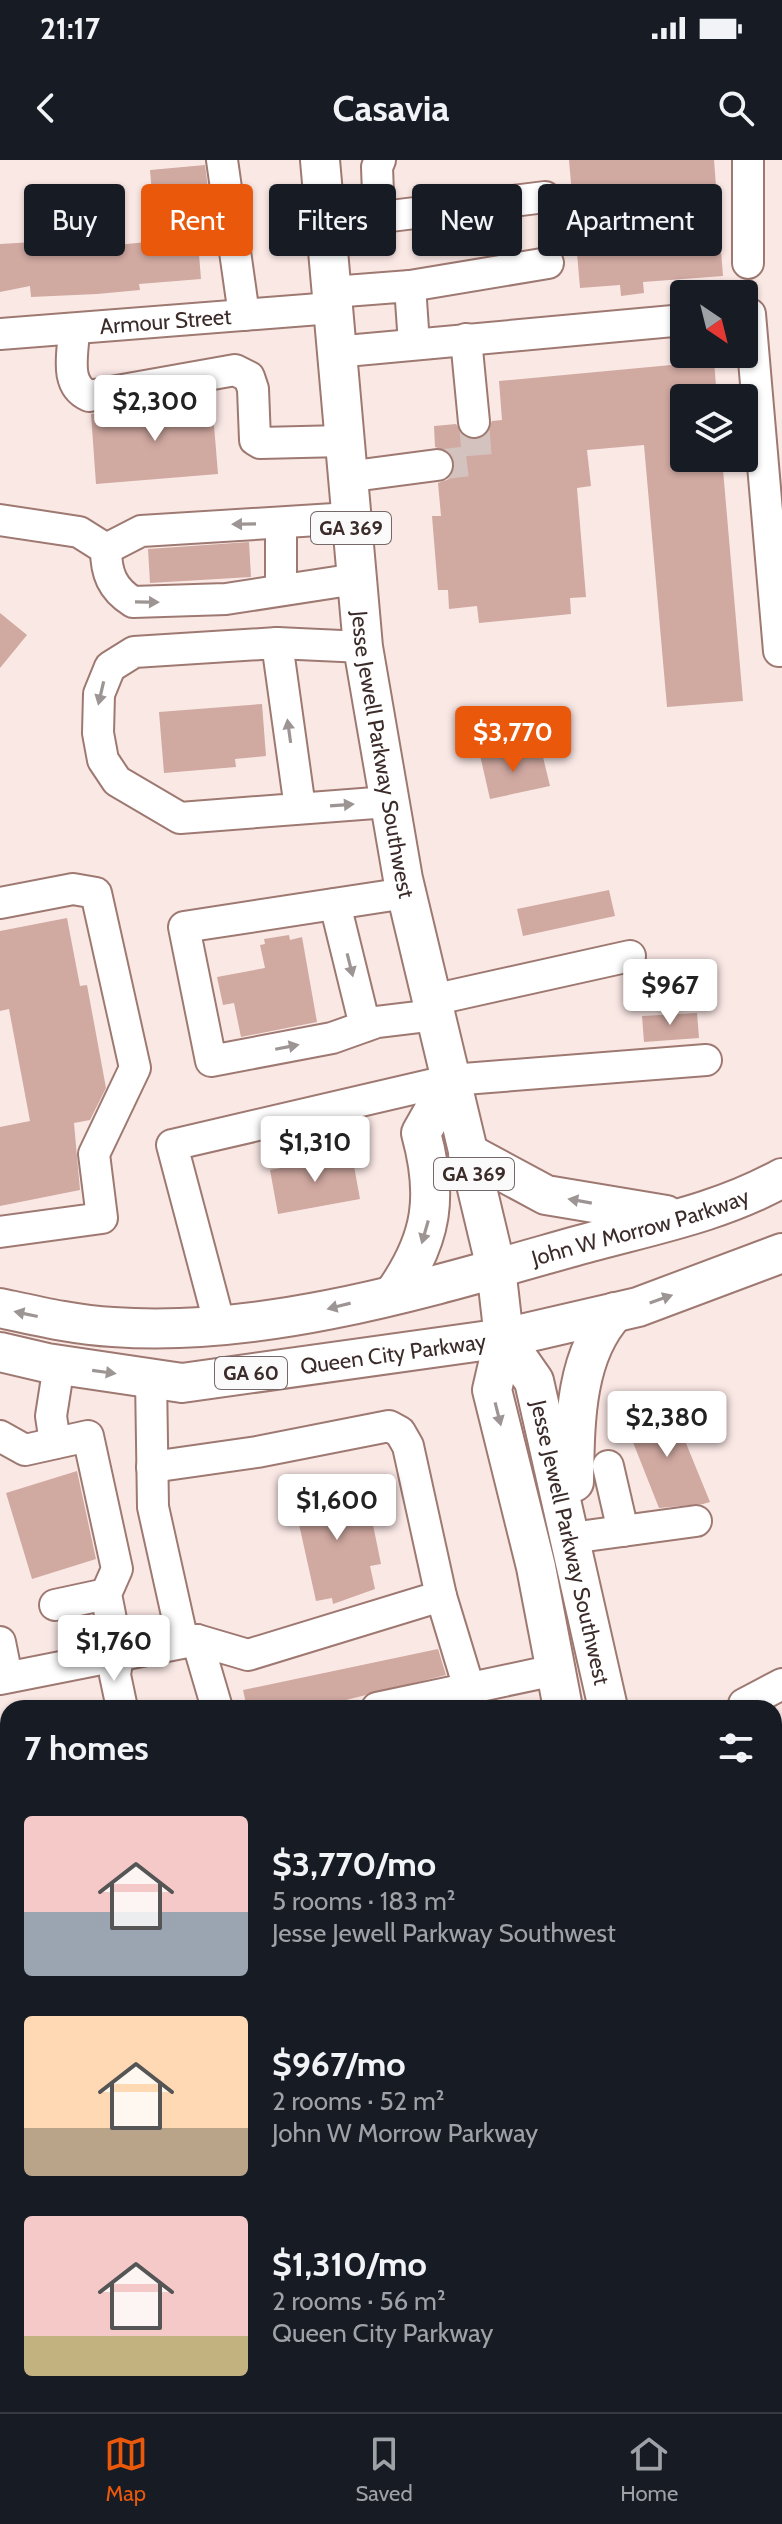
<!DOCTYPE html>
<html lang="en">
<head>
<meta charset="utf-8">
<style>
	:root { --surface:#171b24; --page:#20242c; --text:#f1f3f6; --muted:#9ea1a6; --line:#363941; --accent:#ea580c }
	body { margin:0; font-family:Cabin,sans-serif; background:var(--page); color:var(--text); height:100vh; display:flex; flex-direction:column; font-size:30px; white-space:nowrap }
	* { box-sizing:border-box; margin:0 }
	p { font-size:26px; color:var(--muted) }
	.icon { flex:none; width:44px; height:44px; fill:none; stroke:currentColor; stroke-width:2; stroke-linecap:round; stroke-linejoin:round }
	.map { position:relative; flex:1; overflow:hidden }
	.drawer { position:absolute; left:0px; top:1540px; width:782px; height:712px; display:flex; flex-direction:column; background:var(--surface); border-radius:24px 24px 0 0; box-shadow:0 2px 6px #0004 }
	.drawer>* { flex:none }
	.banner { position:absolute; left:24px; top:24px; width:734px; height:72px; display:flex; gap:16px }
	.needle { width:52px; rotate:145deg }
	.buttons { position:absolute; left:670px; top:120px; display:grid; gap:16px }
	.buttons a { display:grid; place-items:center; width:88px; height:88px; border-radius:8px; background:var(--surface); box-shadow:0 2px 6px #0004; font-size:40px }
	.price { position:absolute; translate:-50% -68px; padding:0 18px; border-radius:8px; background:#fff; color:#222; font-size:26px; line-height:52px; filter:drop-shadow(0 2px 4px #0008) }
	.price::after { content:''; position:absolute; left:50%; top:48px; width:24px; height:18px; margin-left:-12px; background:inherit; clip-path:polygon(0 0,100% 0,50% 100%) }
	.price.active { background:var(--accent); color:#fff }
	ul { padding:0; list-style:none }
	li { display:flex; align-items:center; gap:24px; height:200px; padding:0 24px }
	li span { display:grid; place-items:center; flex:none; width:224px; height:160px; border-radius:8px; color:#555 }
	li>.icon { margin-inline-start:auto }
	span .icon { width:96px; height:96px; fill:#fffc; stroke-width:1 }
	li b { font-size:34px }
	h2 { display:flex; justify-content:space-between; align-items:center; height:96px; padding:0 24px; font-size:34px }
	.pill { padding:0 28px; border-radius:8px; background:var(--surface); box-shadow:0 2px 6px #0004; font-size:28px; line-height:72px }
	.pill.active { background:var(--accent); color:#fff }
	.status { display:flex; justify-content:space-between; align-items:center; height:56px; padding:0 40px; background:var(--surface); direction:ltr }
	.status svg { height:22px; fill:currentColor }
	header { display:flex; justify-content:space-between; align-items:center; height:104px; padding:0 24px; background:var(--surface); font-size:36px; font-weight:700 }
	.menu { display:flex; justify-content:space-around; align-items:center; height:112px; border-top:2px solid var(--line); background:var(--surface); font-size:22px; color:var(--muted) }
	.menu a { display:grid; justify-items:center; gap:4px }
	.menu .active { color:var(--accent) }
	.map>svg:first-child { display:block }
	.green { fill:#f6aa9c }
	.building { fill:#d0a9a1 }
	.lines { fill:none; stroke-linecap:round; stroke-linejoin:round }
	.minor-tunnel { stroke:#d4c2bf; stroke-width:30; stroke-dasharray:30 15; stroke-linecap:butt }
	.minor-casing { stroke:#9e7972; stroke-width:34 }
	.major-casing { stroke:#9e7972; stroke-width:42 }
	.minor { stroke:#fff; stroke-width:30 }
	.major { stroke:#fff; stroke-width:38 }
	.oneway { fill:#9d9594 }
	.labels { text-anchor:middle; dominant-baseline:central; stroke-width:6; stroke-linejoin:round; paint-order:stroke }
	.shield { fill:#fafafa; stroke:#746968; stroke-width:2 }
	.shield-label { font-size:20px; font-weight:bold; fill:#3b2b29 }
	.street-label { font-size:22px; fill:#3b2b29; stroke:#fafafa }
</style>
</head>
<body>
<div class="status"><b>21:17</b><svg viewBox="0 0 49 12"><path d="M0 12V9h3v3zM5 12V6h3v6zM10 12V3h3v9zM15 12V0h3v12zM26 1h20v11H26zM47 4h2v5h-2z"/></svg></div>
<header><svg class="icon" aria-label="back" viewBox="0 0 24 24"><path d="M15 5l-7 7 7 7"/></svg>Casavia<svg class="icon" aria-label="search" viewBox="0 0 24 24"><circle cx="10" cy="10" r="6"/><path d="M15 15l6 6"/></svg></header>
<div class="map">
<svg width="782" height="2252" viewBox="0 0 782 2252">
	<rect width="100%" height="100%" fill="#fae8e5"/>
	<!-- green -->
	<path class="green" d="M573,2244H722L723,2252H569Z"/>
	<!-- building -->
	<g class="building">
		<path d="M569,0H714L723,116L643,122L644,133L621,136L620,125L580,128Z"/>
		<path d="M205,5L210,44L195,45L201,119L139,124L140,130L97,134L31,137L30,126L0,132V84L68,80L69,90L156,81L150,10Z"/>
		<path d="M714,201L717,238H684V298H722L743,541L667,547L644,285L587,290L591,326L577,328L586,437L570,438L571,454L479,463L477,446L449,449L448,430H438L432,356H441L438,323L449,319L455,303L451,293L435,287L434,266L456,264L466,278L484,277L492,261L502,260L499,221Z"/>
		<path d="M212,241L218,314L96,324L91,254Z"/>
		<path d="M249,382L251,417L150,423L148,389Z"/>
		<path d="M0,453L27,475L0,508Z"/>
		<path d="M262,544L266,596L235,599L236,607L164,613L159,552Z"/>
		<path d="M504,590L507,601L542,593L550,626L490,639L480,595Z"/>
		<path d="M609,730L615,756L523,776L517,749Z"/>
		<path d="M67,758L80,826L87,825L106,928L90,960L74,963L80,1030L0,1046V967L30,961L9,849L0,851V771Z"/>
		<path d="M289,775L290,780L302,777L317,862L241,877L234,843L223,845L217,817L265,808L260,785L265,784L264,779Z"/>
		<path d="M697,853L699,878L644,882L642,856Z"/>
		<path d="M352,995L360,1039L278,1054L270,1010Z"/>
		<path d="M670,1244L710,1342L703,1344L659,1348L625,1262Z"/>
		<path d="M77,1311L96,1399L32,1419L6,1333Z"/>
		<path d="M332,1322L333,1328L353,1323L359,1347L369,1345L381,1404L370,1406L375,1429L333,1444L332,1438L316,1441L293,1337L312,1333L311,1326Z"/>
		<path d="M438,1489L446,1515L314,1548H247L243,1530Z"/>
	</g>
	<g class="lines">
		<!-- minor-tunnel -->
		<path class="minor-tunnel" d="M437,305L477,300L474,262"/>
		<!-- minor casing -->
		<g class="minor-casing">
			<g id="minor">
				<path d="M222,0L244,155"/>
				<path d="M379,60L377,7L380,0"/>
				<path d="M325,64L545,37"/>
				<path d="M748,103V0"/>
				<path d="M410,126L548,103"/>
				<path d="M332,132L410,126L414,184"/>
				<path d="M744,155L750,154L779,491"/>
				<path d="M74,170C73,194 64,225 89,236L235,210L249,217L253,229L255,280L260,283L343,281"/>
				<path id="s1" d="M0,174L332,148"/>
				<path d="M466,179L474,262"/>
				<path d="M335,192L684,160"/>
				<path d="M346,317L437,305"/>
				<path d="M0,360L79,372L106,389"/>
				<path d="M106,389C106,413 112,429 133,442L226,439L356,419"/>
				<path d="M106,389L141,371L350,358"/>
				<path d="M281,430V364"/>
				<path d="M277,483L363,487"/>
				<path d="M300,648L277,483L134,492L110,507L99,534L98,573L103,600L117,621L180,658L388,642"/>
				<path d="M406,733L184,767L211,901L332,878L377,862L435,855"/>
				<path d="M0,743L73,729L96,733L135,908L94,994L102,1058L0,1072"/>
				<path d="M335,744L365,866"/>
				<path d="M432,840L630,796"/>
				<path d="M220,1166L172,985L451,920L706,900"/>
				<path d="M151,1218L153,1347L183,1482"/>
				<path d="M0,1276L25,1290L88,1276L117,1409L106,1434L118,1495L115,1515L122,1548"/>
				<path d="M55,1283L51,1256L59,1205"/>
				<path d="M608,1306L623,1371"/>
				<path d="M152,1307L257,1292L389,1266L400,1272L408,1286L441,1436L469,1528"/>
				<path d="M571,1378L696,1361"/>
				<path d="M55,1445L106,1434"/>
				<path d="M197,1480L248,1495L441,1436"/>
				<path d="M0,1482L7,1517"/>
				<path d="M0,1519L197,1480L217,1548"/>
				<path d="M377,1548L555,1510"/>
				<path d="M746,1548L744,1544L782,1524"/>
				<path d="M774,1590L782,1586"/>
				<path d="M774,1837L782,1836"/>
				<path d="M0,1927H8"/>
				<path d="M0,1994H8"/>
				<path d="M774,2017L782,2015"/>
				<path d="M0,2079L8,2094"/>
				<path d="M774,2121L782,2144"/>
				<path d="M0,2132L8,2135"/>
				<path d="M0,2200L8,2205"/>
				<path d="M70,2244L82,2252"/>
				<path d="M248,2244L270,2252"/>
				<path d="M329,2244L331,2252"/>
				<path d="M740,2244L742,2252"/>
				<path d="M162,2252L167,2244"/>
			</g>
		</g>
		<!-- major casing -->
		<g class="major-casing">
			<g id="major">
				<path id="s2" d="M320,0L363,487L403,719L496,1108L504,1178L492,1230L536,1407L563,1548"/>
				<path d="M468,993L546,1035L666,1055"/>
				<path d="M395,1132C433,1078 438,1035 421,973L451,920"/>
				<path id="s3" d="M0,1148C37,1156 75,1165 113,1167C266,1178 430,1127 576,1086C647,1066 717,1054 782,1018"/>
				<path id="s4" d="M504,1178L534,1221L608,1548"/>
				<path id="s5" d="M0,1192L47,1203L182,1223L504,1178L638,1147L782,1093"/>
				<path d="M574,1322C575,1266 574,1196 615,1152"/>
				<path d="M518,2252L522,2244"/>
			</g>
		</g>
		<!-- minor -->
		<use href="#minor" class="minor"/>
		<!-- major -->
		<use href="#major" class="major"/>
	</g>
	<!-- one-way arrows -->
	<defs><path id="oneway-solid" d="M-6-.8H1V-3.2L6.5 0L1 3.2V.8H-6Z" transform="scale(2)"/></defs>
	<g class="oneway">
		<use href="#oneway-solid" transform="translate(244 364) rotate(179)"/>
		<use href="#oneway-solid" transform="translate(147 442) rotate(1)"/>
		<use href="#oneway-solid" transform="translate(101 533) rotate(103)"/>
		<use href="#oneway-solid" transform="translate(289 571) rotate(-98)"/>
		<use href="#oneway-solid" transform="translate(342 645) rotate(-4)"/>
		<use href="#oneway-solid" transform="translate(350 805) rotate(76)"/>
		<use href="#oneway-solid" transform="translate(287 887) rotate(-11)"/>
		<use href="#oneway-solid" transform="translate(580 1041) rotate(-170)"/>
		<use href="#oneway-solid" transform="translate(425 1072) rotate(106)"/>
		<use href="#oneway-solid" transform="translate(661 1139) rotate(-19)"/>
		<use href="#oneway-solid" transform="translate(339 1146) rotate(166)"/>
		<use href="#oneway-solid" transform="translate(26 1154) rotate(-168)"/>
		<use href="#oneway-solid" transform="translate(104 1212) rotate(8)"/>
		<use href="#oneway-solid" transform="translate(498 1254) rotate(76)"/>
	</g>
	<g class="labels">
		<!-- shield labels -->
		<g class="shield">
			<rect x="311" y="352" width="80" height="32" rx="6"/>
			<rect x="434" y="998" width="80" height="32" rx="6"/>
			<rect x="215" y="1197" width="72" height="32" rx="6"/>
		</g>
		<g class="shield-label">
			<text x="351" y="368">GA 369</text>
			<text x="474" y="1014">GA 369</text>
			<text x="251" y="1213">GA 60</text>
		</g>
		<!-- street labels -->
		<g class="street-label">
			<text stroke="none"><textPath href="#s1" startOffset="166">Armour Street</textPath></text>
			<text stroke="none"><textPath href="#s2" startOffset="598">Jesse Jewell Parkway Southwest</textPath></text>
			<text stroke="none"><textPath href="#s3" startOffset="654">John W Morrow Parkway</textPath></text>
			<text stroke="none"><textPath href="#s5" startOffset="398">Queen City Parkway</textPath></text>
			<text stroke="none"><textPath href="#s4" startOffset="218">Jesse Jewell Parkway Southwest</textPath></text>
		</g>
	</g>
</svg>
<div class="buttons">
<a><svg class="needle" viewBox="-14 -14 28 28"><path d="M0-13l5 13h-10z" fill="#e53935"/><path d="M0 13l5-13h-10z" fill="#9ea1a6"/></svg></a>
<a><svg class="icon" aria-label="layers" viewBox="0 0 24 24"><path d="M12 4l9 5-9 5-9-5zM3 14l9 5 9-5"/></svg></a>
</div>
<b class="price" style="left:155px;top:283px">$2,300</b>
<b class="price active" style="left:513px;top:614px">$3,770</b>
<b class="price" style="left:670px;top:867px">$967</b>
<b class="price" style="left:315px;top:1024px">$1,310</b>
<b class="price" style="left:667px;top:1299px">$2,380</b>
<b class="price" style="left:337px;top:1382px">$1,600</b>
<b class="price" style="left:114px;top:1523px">$1,760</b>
<div class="banner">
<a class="pill">Buy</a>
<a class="pill active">Rent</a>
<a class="pill">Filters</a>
<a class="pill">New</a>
<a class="pill">Apartment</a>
</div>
<section class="drawer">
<h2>7 homes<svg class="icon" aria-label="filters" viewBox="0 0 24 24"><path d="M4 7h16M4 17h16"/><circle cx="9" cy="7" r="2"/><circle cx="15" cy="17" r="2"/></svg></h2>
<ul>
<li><span style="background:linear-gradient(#f6c9c9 60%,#9aa5b1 0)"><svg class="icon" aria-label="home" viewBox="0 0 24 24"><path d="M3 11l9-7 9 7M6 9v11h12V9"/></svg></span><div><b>$3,770/mo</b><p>5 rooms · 183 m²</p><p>Jesse Jewell Parkway Southwest</p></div></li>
<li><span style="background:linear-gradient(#ffd9b3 70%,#b9a48a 0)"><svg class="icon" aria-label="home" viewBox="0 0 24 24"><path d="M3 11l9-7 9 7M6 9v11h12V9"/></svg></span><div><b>$967/mo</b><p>2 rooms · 52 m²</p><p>John W Morrow Parkway</p></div></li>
<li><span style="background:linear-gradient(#f6c9c9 75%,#c2b280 0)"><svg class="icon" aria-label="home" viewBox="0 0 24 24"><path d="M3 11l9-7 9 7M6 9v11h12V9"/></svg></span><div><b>$1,310/mo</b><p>2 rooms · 56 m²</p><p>Queen City Parkway</p></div></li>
</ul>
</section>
</div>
<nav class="menu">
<a class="active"><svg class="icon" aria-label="map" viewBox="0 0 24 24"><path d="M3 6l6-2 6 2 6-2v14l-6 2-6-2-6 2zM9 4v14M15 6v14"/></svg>Map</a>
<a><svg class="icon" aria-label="saved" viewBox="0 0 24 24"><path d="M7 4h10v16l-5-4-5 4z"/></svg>Saved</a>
<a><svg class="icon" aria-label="home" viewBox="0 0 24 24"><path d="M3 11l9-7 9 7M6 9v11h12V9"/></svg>Home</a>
</nav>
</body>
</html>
